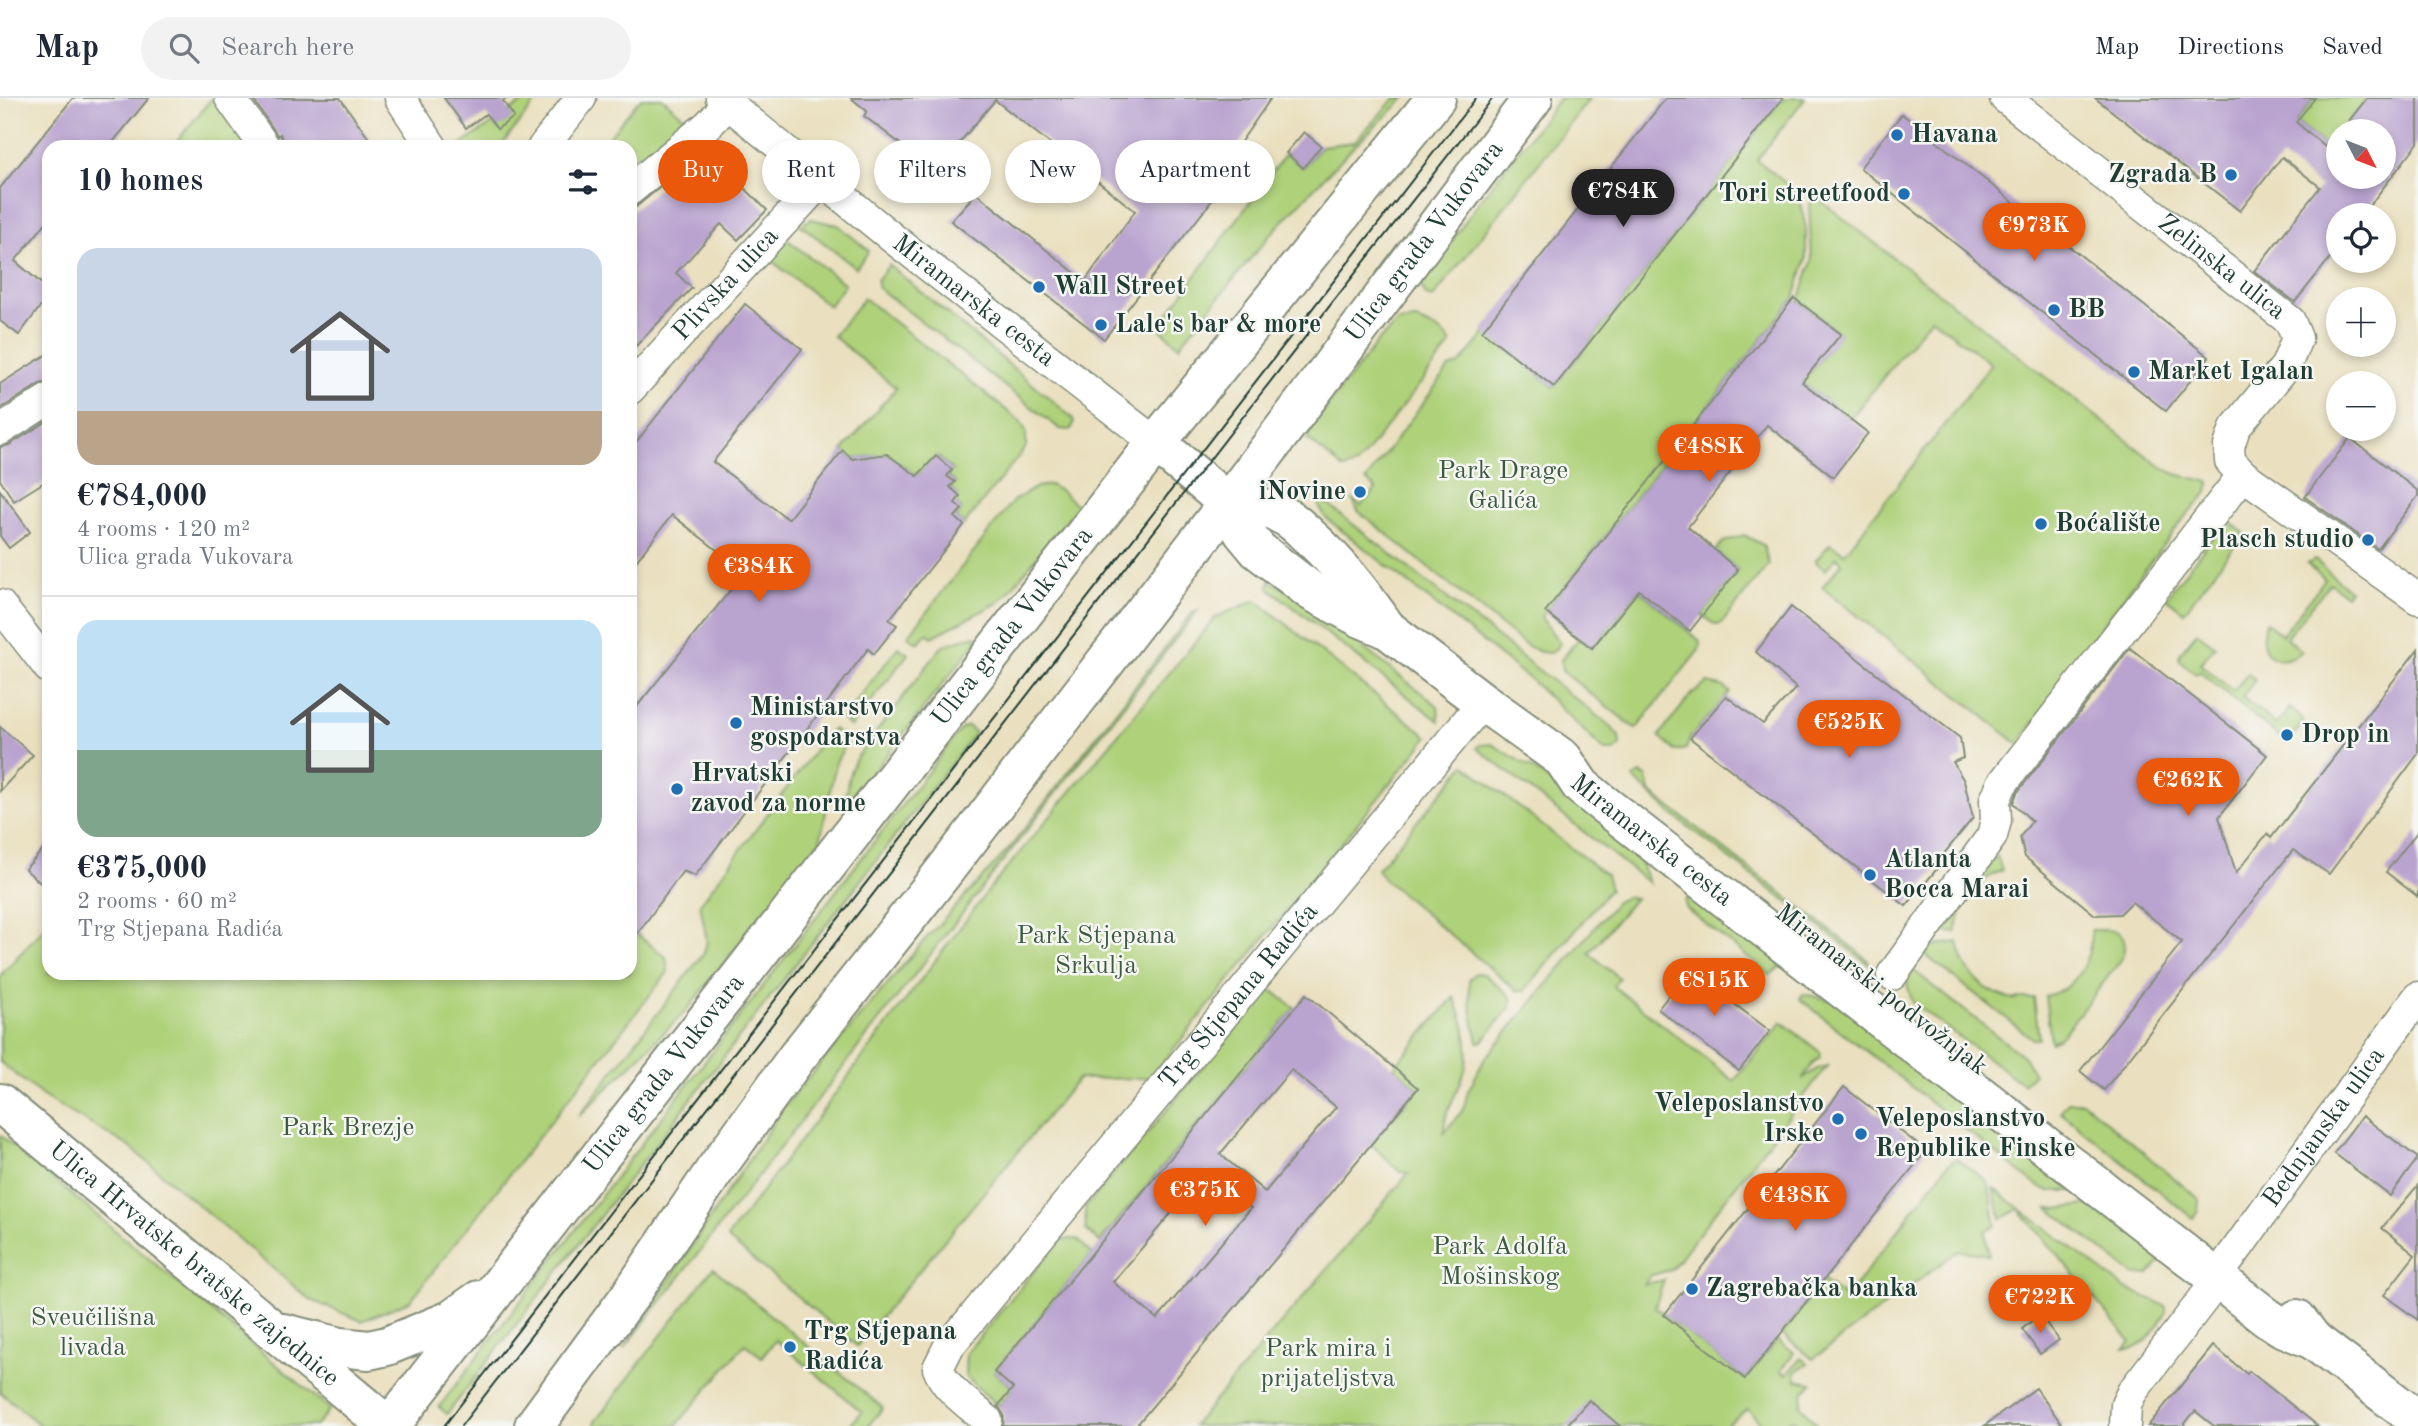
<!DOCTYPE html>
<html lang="en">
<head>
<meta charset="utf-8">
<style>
	:root { --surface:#fff; --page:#f2f2f3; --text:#1f2937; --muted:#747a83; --line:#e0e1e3; --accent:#ea580c }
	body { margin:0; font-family:"Old Standard TT",serif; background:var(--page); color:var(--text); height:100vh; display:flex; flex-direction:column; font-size:26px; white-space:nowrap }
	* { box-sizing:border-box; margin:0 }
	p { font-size:23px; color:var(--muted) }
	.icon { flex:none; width:38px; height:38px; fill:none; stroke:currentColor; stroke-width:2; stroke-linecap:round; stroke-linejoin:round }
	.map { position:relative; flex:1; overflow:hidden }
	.side { position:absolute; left:42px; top:42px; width:595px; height:840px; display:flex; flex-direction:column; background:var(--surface); border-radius:21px; box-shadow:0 4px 10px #0003 }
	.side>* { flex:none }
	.hud { position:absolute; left:658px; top:42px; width:665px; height:63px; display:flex; gap:14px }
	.needle { width:46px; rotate:132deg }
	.tools { position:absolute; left:2326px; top:21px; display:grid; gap:14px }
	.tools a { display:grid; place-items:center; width:70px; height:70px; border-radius:50%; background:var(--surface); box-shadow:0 4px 10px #0003; font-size:35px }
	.price { position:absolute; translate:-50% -60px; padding:0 16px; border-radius:24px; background:var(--accent); color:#fff; font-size:23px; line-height:46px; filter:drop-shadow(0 2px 4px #0008) }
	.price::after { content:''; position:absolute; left:50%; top:42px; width:21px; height:16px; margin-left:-10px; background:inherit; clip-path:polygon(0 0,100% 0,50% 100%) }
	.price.current { background:#222; color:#fff }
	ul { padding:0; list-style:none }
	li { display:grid; align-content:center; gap:14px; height:371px; padding:0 35px }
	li+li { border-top:2px solid var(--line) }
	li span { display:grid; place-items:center; height:217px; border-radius:21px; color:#555 }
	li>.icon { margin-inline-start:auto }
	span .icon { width:126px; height:126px; fill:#fffc; stroke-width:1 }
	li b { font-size:30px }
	h2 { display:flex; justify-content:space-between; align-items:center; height:84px; padding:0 35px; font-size:30px }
	.pill { padding:0 24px; border-radius:32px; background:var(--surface); box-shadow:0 4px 10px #0003; font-size:24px; line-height:63px }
	.pill.current { background:var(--accent); color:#fff }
	header { display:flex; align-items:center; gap:42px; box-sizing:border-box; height:98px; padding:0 35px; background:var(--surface); border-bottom:2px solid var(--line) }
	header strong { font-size:33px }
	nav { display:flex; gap:38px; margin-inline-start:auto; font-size:24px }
	.search { width:490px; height:63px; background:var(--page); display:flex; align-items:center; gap:18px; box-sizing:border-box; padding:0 24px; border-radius:38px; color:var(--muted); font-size:26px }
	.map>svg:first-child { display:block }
	.green { fill:#afd17a; stroke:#678757; stroke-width:2 }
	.building { fill:#b9a3cf; fill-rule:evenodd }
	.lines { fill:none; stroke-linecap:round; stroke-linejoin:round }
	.street-casing { stroke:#848e7a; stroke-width:33 }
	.secondary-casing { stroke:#848e7a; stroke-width:42 }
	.street { stroke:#fff; stroke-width:30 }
	.secondary { stroke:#fff; stroke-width:38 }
	.tram { stroke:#1f3d34; stroke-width:2 }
	.poi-dot { fill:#1f6fb2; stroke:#f6f6f2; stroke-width:2.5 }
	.labels { text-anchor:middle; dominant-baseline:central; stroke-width:5; stroke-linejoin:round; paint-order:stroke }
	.poi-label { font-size:26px; font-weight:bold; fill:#1f3d34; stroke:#f6f6f2; text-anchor:start }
	.street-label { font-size:26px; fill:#1f3d34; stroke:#f6f6f2 }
	.park-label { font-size:26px; fill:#3c5b42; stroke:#f6f6f2 }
</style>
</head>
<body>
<header>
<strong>Map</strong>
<div class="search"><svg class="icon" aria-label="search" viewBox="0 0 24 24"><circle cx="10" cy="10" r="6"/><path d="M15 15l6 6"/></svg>Search here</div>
<nav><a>Map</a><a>Directions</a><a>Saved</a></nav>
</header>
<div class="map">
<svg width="2418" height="1328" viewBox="0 0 2418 1328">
	<rect width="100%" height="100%" fill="#f6f6f2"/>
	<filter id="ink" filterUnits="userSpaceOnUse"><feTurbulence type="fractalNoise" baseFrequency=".0143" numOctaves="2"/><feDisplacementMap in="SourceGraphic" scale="14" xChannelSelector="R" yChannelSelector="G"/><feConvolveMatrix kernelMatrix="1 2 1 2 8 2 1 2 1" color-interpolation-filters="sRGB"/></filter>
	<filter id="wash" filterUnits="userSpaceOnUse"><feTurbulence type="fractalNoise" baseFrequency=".00686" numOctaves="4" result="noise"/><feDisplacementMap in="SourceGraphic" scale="28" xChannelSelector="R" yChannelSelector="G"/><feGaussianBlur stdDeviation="1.57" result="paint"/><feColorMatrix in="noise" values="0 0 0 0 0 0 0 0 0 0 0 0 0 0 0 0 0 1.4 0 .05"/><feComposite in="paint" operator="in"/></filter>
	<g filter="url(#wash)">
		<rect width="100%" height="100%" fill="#eae0bf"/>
		<!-- green -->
		<g class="green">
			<path d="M212,0H215L250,49H172Z"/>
			<path d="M520,0H539L500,49H458L523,4Z"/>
			<path d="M641,0H662L690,24L630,78V49H600Z"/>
			<path d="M1395,0H1405L1353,49L1269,138L1179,248L1158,229L1286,55L1303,70L1321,48L1354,44Z"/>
			<path d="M1560,0H1590L1433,200L1426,198L1421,188L1480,102Z"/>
			<path d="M1783,0H1805L1757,62L1798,95L1806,131V162L1794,200L1541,519L1560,546L1551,555L1540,554L1524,546L1358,413L1352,401L1361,408L1376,391L1366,382L1449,270L1459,267L1486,235L1554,289Z"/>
			<path d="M2315,0H2367L2341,33H2338V37L2328,51L2296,24Z"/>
			<path d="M1816,99L2156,365L2175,376L2210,384L2208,394L2182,423L2082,554L2076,569L2018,646L1822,489L1842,465L1837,459L1825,472L1815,463L1830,446L1845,455L1991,266L1931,220L1850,321L1802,284L1840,236L1799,203L1812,163L1809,107Z"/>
			<path d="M811,121L838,127L869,153L856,170L801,127Z"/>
			<path d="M785,140L845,186L829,208L772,163L773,154Z"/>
			<path d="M889,167L1060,309L1074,322L1073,328L1070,332L1060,331L877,189V182Z"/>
			<path d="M864,200L1020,323L1026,333V349L964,427L955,419L962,411L955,405L959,398L950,389L955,384L947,378L952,372L937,358L917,378L887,356L852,361L843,352L896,290L833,238Z"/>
			<path d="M1417,222C1429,228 1445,233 1451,246L1357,367L1344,371L1307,341L1313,327L1379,242L1398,224Z"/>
			<path d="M1050,387L1061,393L1078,408L1007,496L996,506L932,539L927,535L918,545L908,538L1014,402L1037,389Z"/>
			<path d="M1322,402L1606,625L1619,638L1620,648L1614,653H1605L1532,583L1325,419L1318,406Z"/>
			<path d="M2226,421L2244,435L2184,514L2166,500Z"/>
			<path d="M1744,437L1763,447L1769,466L1721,526L1716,527L1702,517L1738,472L1715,453L1723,444Z"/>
			<path d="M2315,462L2349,492L2346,497L2330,485L2286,540L2302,553C2276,574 2254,553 2266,524L2282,537L2325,481L2307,466Z"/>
			<path d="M1270,483L1288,492L1427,599L1438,608L1439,623L1269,490Z"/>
			<path d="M1639,492L1700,543L1699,552L1636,631L1562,573L1561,562L1579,540L1592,550Z"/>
			<path d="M1256,502L1428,639L1150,980L1078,981L857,1248L727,1140L987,794L1216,519Z"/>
			<path d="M1198,512L623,1252L783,1010L922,845L1008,752L1193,514Z"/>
			<path d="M2197,534L2215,548L2200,566L2233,593L2248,576L2255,582L2242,599L2276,627L2290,610L2305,623L2287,645L2199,573L2196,576L2179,562L2180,555Z"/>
			<path d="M975,537L977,539L975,545L849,705L846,702C847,686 848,674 857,659L940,551L945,547Z"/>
			<path d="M898,549L908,556L851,629L842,621Z"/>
			<path d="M1707,585L1722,588L1730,594L1690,640L1686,651L1675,653L1659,638L1690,598Z"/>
			<path d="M968,628L975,635L447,1316L439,1309L961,631Z"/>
			<path d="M833,631L846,640L845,647L836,664L820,743L686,913L578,1019L704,855L707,843L700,806L825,639Z"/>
			<path d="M1492,646L1542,677L1632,744L1649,785L1477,650L1480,647Z"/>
			<path d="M1465,667L1606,777L1610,791L1524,893H1517L1384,781L1377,771Z"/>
			<path d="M1640,676L1647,679L1650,694L1866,860L1870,867L1674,718L1633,680Z"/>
			<path d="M1997,758L2002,772C1975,783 1960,807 1956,835L1939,833Z"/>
			<path d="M1689,797L1778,856L1780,869L1770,877L1686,810L1685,804Z"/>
			<path d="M1626,799L1635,800L1589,855L1619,880L1613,888L1734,983L1782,924L1821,955L1820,960L1814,964L1802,981L1817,971L1827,968L1671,1172L1651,1177L1644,1186L1664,1182L1655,1209L1745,1281L1777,1242L1794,1254L1781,1273L1787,1276L1801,1260L1808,1265L1795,1274L1796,1282L1812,1285L1803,1295L1801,1308L1818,1328H1801L1793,1321L1780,1328H1763L1748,1311L1726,1328H1193L1409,1075L1400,1074L1371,1046L1418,990L1394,969L1454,899C1463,921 1471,945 1466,968C1461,992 1444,1010 1444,1034L1463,1012L1468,993L1484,962L1616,804Z"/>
			<path d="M49,824V875H630V831L666,859L668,874L410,1203L362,1223L310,1202L130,1049L44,999L0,964V878Z"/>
			<path d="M2091,832C2116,832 2132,831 2121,862L2060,940L2051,944L2045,898C2076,891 2092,863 2091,832Z"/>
			<path d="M1958,844C1963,876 1985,896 2017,902V900H2034L2039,941H2033L1924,856L1931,848Z"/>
			<path d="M1913,872L2024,959L2034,976L2023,986L1913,905L1906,883Z"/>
			<path d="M1476,875L1484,876L1511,899V908L1482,944H1478L1470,906L1469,882Z"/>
			<path d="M1266,893H1273L1295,910L1100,1144L1086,1132L1085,1110Z"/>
			<path d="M1803,896L1840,904L2073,1093H2049L2036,1087L1800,901Z"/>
			<path d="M2068,1004H2083L2199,1101L2198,1112L2193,1120L2060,1014Z"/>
			<path d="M0,1037L330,1311L316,1328H41L0,1294Z"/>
			<path d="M1956,1060L1988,1084L1996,1128L1985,1133L1989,1157L1959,1152L1813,1261L1782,1236L1823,1183L1846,1200L1945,1070Z"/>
			<path d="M1993,1090L2124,1190C2135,1195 2158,1203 2166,1209V1215C2155,1231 2146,1253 2124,1251L2131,1244L2019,1111L2001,1121Z"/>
			<path d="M2092,1106L2166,1158L2148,1177H2134L2047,1109L2057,1111Z"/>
			<path d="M1061,1141H1077L1092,1156L994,1274L1013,1290L998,1308L965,1278L966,1255Z"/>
			<path d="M713,1170L883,1310L868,1328H849L862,1314L776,1242L762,1259L745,1246L676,1328H597L594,1325Z"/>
		</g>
		<g id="blocks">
			<!-- building -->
			<g class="building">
				<path d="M73,0H149L109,49H49V121L15,163L49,192V197L19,237L0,223V90Z"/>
				<path d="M252,0H340L375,49H286L280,36L278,38Z"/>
				<path d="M444,0H508L503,3L514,19L497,31L486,16L466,30Z"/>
				<path d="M851,0H1271L1209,90L1217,96L1104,241L951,123L976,95L1085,183L1135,113L995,2L936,73L864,18L867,13Z"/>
				<path d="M1666,0H1783L1554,289L1482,233Z"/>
				<path d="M2095,0H2315L2296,24L2338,60V79H2384V33H2341L2367,0H2418V45L2362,117H2338V150L2295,204L2254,173L2320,89L2282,59L2240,113Z"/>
				<path d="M1902,16L2209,259L2166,313L1860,70Z"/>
				<path d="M1304,34L1321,48L1303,70L1286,55Z"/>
				<path d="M705,52L719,62L718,64L767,112L738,142L721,126L676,175L692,190L630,254V114Z"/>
				<path d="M1794,200L1841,236L1802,284L1868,335L1833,379L1767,327L1688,429L1738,472L1690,533L1639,492L1592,550L1545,514Z"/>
				<path d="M745,206L802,251L713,364L788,421L843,352L852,361L887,356L917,378L936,358L952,372L947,378L955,384L950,389L960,398L955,405L962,411L955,419L964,427L889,522L897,527L874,556L868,551L695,778L683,773L630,846V617L745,474L672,417L630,471V352Z"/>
				<path d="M49,255V284L40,286L0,311V286Z"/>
				<path d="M49,322V381L14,403L0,382V349L9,347Z"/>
				<path d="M2350,340L2418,393V398L2378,451L2305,399Z"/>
				<path d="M0,392L30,434L9,450L0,438Z"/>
				<path d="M1791,509L1960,640L1963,660L1953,664L1964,683L1973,720L1938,763L1941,766L1906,808L1690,640L1726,598L1763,626L1796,590L1756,554Z"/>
				<path d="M2130,550L2267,657L2219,719L2236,775L2267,736L2271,740L2418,551V656L2329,776L2293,752L2104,992L2080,973L2182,844L2132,804L2120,816L2095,817L2025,759L2020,739L2032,723L2013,705L2017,695Z"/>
				<path d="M0,629L33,657L0,693Z"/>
				<path d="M2418,733V799L2386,774Z"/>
				<path d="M49,745V793L25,771Z"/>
				<path d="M1694,866L1724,889L1720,895L1770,933L1739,973L1658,911Z"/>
				<path d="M1306,896L1418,990L1136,1328H1003L1004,1317L998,1308L1013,1290L994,1274ZM1291,972L1336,1009L1265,1094L1220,1056ZM1207,1073L1251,1110L1157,1221L1113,1184Z"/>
				<path d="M1844,989L1926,1053L1745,1281L1664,1217Z"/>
				<path d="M2362,1018L2418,1060L2390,1098L2334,1055Z"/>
				<path d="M2418,1087V1222L2384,1197L2415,1157L2382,1130Z"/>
				<path d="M2040,1217L2059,1242L2040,1256L2022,1231Z"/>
				<path d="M2213,1248L2247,1276L2249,1273L2318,1328H2214L2195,1313L2183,1328H2148Z"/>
				<path d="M2036,1290L2063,1328H1984Z"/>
				<path d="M1589,1302L1620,1328H1566Z"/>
			</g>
		</g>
	</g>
	<g filter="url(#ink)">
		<use href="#blocks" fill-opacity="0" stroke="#848e7a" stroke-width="2"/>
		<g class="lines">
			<!-- street casing -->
			<g class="street-casing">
				<g id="street">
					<path d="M230,0L265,49"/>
					<path d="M400,0L432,49"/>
					<path id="s1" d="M721,0L895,142L1156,345"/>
					<path id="s2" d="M2005,0L2290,223L2297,240L2286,268L2235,330L2229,348L2230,363L2243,377L2418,501"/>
					<path d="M543,49L581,0"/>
					<path d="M630,92L708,27L728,6"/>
					<path id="s3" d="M630,291L822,82"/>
					<path d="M0,332L49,301"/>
					<path d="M0,507L49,570"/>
					<path d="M1892,877L1992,738L1996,722L1995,702L2002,686L2243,377"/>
					<path id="s4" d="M2229,1162L2418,899"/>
					<path id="s5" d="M987,1322C969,1306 946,1292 938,1270L949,1248L1483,604"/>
					<path d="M2125,1328L2126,1307L2132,1294L2218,1182"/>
				</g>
			</g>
			<!-- secondary casing -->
			<g class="secondary-casing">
				<g id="secondary">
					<path id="s6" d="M1156,345L1228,405L1243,434L1258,452L1311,493L1361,520L1387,531L1483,604L1563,661L1581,688L1597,701L2268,1220L2282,1229L2313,1242"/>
					<path d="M1228,405C1247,407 1269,409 1286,419C1295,424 1303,433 1311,440C1341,467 1364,497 1387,531"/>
					<path id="s7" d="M0,1005L388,1328"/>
					<path d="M2297,1221L2313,1242L2418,1322"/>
					<path d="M283,1235L340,1249L369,1252L387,1248L451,1222L479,1202"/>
					<path id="s8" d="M390,1328L1156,345L1436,0"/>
					<path id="s9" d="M534,1328L629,1199L715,1072L797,959L942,776L1228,405L1533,0"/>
				</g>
			</g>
			<!-- street -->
			<use href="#street" class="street"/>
			<!-- secondary -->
			<use href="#secondary" class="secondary"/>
			<!-- tram -->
			<g class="tram">
				<path d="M444,1328L1476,0"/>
				<path d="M461,1328L1259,298L1493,0"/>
			</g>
		</g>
	</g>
	<!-- markers -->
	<g class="poi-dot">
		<circle cx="1897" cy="37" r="7"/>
		<circle cx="2231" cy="77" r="7"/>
		<circle cx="1904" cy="96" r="7"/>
		<circle cx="1039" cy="189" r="7"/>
		<circle cx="2054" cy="212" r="7"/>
		<circle cx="1101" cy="227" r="7"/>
		<circle cx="2134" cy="274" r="7"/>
		<circle cx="1360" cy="394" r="7"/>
		<circle cx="2041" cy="426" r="7"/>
		<circle cx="2368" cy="442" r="7"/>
		<circle cx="736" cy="625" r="7"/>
		<circle cx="2287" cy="637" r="7"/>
		<circle cx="677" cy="691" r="7"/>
		<circle cx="1870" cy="777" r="7"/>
		<circle cx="1838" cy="1021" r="7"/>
		<circle cx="1861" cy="1036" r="7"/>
		<circle cx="1692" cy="1191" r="7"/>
		<circle cx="790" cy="1249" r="7"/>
	</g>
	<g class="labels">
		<!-- poi labels -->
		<g class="poi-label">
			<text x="1911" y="37">Havana</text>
			<text x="2217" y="77" text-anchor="end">Zgrada B</text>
			<text x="1890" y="96" text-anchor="end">Tori streetfood</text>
			<text x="1053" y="189">Wall Street</text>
			<text x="2068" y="212">BB</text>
			<text x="1115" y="227">Lale's bar &amp; more</text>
			<text x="2148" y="274">Market Igalan</text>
			<text x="1346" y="394" text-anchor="end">iNovine</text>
			<text x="2055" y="426">Boćalište</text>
			<text x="2354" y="442" text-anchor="end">Plasch studio</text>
			<text x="750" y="610">Ministarstvo<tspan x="750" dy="30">gospodarstva</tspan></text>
			<text x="2301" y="637">Drop in</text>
			<text x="691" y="676">Hrvatski<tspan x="691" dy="30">zavod za norme</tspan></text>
			<text x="1884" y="762">Atlanta<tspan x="1884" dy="30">Bocca Marai</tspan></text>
			<text x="1824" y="1006" text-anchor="end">Veleposlanstvo<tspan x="1824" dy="30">Irske</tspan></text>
			<text x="1875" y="1021">Veleposlanstvo<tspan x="1875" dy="30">Republike Finske</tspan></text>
			<text x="1706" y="1191">Zagrebačka banka</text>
			<text x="804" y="1234">Trg Stjepana<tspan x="804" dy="30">Radića</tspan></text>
		</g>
		<!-- street labels -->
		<g class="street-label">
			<text stroke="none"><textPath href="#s9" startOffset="1482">Ulica grada Vukovara</textPath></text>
			<text stroke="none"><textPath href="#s2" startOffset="275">Zelinska ulica</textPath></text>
			<text stroke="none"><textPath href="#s3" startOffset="142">Plivska ulica</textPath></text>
			<text stroke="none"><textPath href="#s1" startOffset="324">Miramarska cesta</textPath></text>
			<text stroke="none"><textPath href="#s8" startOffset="1013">Ulica grada Vukovara</textPath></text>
			<text stroke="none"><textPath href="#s6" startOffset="642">Miramarska cesta</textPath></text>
			<text transform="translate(1881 892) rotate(38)">Miramarski podvožnjak</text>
			<text stroke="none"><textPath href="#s5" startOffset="551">Trg Stjepana Radića</textPath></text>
			<text stroke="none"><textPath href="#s8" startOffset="446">Ulica grada Vukovara</textPath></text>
			<text stroke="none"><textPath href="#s4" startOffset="163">Bednjanska ulica</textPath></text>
			<text stroke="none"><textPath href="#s7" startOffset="252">Ulica Hrvatske bratske zajednice</textPath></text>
		</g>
		<!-- park labels -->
		<g class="park-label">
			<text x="1503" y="373">Park Drage<tspan x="1503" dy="30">Galića</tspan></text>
			<text x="1096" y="838">Park Stjepana<tspan x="1096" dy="30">Srkulja</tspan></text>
			<text x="348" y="1030">Park Brezje</text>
			<text x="1500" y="1149">Park Adolfa<tspan x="1500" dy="30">Mošinskog</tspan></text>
			<text x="93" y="1220">Sveučilišna<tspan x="93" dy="30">livada</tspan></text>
			<text x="1328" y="1251">Park mira i<tspan x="1328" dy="30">prijateljstva</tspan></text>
		</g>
	</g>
</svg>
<div class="tools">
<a><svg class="needle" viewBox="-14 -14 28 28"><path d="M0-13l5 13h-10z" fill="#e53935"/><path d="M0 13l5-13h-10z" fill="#747a83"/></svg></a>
<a><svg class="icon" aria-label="locate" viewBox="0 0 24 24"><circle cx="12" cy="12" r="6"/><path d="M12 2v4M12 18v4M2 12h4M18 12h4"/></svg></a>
<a>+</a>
<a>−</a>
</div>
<b class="price current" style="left:1623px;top:131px">€784K</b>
<b class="price" style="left:2034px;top:165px">€973K</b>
<b class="price" style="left:1709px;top:386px">€488K</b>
<b class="price" style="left:759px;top:506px">€384K</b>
<b class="price" style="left:1849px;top:662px">€525K</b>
<b class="price" style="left:2188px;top:720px">€262K</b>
<b class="price" style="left:1714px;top:920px">€815K</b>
<b class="price" style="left:1205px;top:1130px">€375K</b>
<b class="price" style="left:1795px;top:1135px">€438K</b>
<b class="price" style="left:2040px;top:1237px">€722K</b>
<div class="hud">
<a class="pill current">Buy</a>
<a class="pill">Rent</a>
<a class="pill">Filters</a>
<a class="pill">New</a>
<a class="pill">Apartment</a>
</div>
<section class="side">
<h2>10 homes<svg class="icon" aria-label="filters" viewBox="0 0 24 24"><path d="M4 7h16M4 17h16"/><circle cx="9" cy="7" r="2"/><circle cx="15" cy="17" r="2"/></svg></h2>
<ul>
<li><span style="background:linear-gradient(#c9d6e8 75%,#b9a48a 0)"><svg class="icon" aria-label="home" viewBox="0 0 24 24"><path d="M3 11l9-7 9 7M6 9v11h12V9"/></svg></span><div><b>€784,000</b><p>4 rooms · 120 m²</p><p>Ulica grada Vukovara</p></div></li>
<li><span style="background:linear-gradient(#bfe0f5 60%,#7fa58c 0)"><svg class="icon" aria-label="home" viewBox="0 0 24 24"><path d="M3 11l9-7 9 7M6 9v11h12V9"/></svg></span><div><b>€375,000</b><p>2 rooms · 60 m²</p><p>Trg Stjepana Radića</p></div></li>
</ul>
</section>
</div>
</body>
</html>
